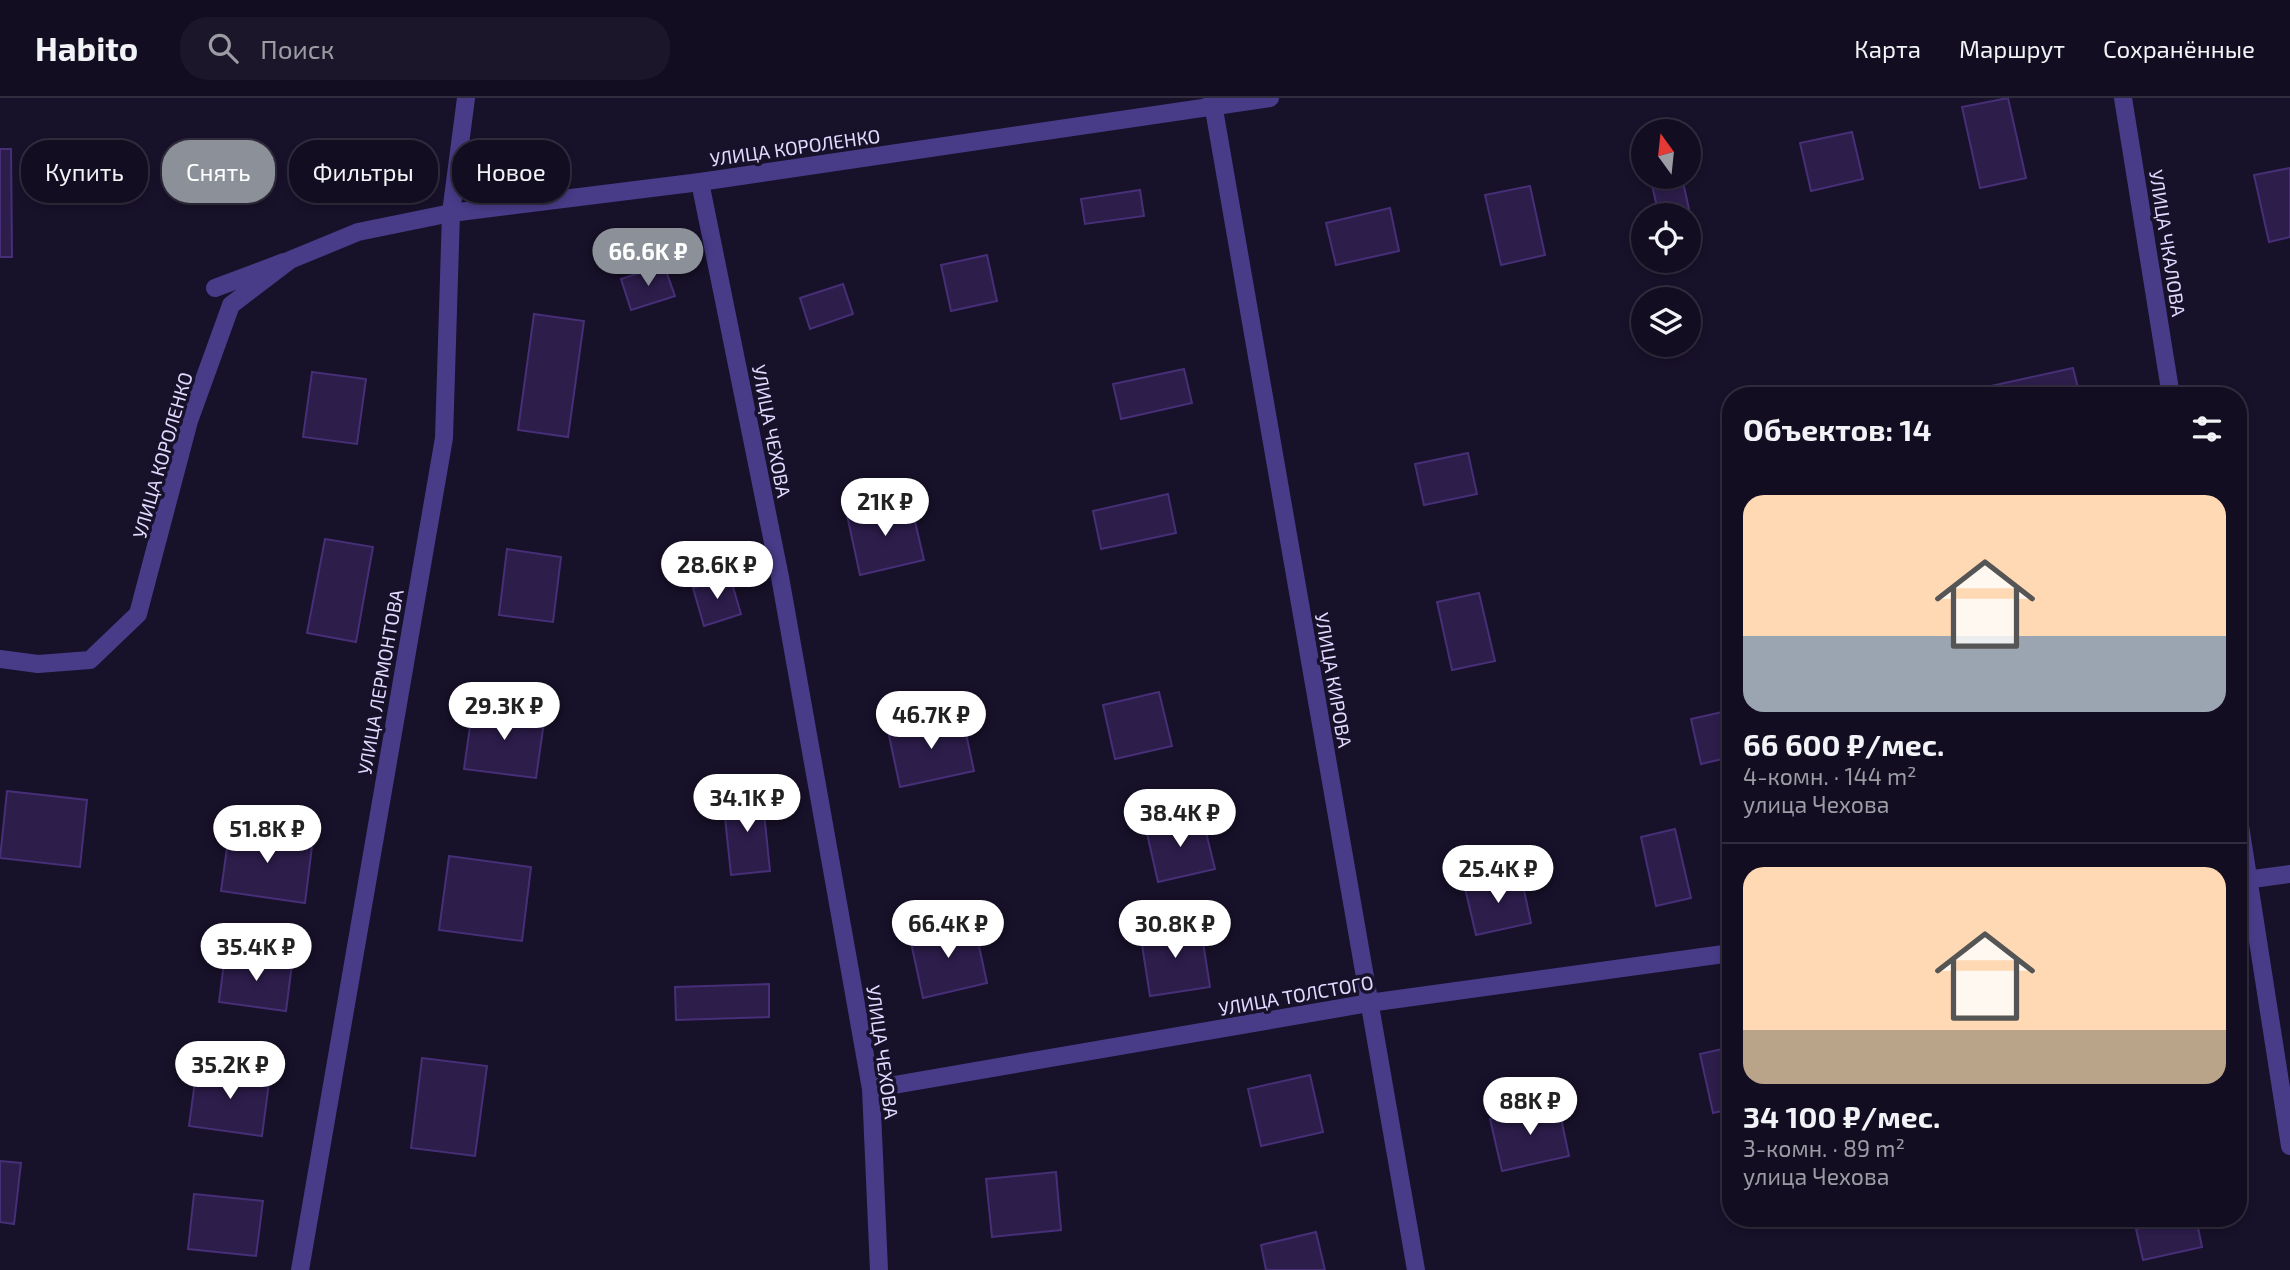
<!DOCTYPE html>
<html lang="ru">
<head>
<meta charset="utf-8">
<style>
	:root { --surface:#120d20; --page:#1b1629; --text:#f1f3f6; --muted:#9c9ca5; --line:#312d3e; --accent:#8c9099 }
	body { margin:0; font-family:"Exo 2",sans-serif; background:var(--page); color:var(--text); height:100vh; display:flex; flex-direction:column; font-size:26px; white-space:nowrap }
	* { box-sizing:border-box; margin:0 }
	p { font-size:23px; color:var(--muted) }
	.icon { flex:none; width:38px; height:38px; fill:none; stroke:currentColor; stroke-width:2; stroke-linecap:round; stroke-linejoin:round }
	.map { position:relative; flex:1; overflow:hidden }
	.sheet { position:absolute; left:1722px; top:289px; width:525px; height:840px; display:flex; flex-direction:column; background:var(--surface); border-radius:28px; box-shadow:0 4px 10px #0003,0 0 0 2px var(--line) }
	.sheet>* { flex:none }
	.banner { position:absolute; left:21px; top:42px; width:665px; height:63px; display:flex; gap:14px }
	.needle { width:46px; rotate:345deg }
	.controls { position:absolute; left:1631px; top:21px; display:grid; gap:14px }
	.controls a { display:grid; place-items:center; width:70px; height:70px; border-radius:50%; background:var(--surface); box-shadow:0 4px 10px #0003,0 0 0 2px var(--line); font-size:35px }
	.price { position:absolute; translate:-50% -60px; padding:0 16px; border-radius:24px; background:#fff; color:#222; font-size:23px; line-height:46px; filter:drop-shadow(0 2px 4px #0008) }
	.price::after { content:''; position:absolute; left:50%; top:42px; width:21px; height:16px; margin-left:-10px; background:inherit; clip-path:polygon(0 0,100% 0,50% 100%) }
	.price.current { background:var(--accent); color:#fff }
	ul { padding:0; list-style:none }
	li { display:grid; align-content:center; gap:14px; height:371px; padding:0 21px }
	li+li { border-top:2px solid var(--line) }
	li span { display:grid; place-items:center; height:217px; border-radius:21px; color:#555 }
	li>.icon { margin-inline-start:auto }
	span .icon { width:126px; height:126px; fill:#fffc; stroke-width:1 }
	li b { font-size:30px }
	h2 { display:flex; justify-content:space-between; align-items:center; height:84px; padding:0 21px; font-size:30px }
	.chip { padding:0 24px; border-radius:28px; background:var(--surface); box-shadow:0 4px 10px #0003,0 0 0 2px var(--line); font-size:24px; line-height:63px }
	.chip.current { background:var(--accent); color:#fff }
	header { display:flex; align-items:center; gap:42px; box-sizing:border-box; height:98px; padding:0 35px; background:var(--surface); border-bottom:2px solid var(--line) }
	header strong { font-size:33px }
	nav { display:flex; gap:38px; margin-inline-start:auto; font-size:24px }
	.search { width:490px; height:63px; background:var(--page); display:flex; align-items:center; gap:18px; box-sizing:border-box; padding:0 24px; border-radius:28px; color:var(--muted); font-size:26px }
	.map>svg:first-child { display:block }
	.building { fill:#2c1d4b; stroke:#462f77; stroke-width:2 }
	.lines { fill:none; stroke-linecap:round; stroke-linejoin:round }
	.lane { stroke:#483c89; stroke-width:18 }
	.street { stroke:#483c89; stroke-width:18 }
	.labels { text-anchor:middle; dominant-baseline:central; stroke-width:7; stroke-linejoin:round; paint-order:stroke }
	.street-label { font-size:19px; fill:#e3daff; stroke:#18112a }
</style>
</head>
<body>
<header>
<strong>Habito</strong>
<div class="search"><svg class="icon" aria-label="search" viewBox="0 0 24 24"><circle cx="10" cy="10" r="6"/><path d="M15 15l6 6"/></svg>Поиск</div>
<nav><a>Карта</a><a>Маршрут</a><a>Сохранённые</a></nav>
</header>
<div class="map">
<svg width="2290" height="1172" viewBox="0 0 2290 1172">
	<rect width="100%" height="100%" fill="#18112a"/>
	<!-- building -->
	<g class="building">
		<path d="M2008,0L2026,80L1980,90L1962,9Z"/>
		<path d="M1852,34L1863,81L1811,93L1800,45Z"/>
		<path d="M0,51H11L12,159H0Z"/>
		<path d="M2290,70V139L2269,144L2254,77Z"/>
		<path d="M1650,79H1682L1692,125L1689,126V117H1659Z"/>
		<path d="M1530,88L1545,157L1501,167L1485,97Z"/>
		<path d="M1140,92L1144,118L1085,126L1081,101Z"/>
		<path d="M1390,110L1399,153L1336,167L1326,125Z"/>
		<path d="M987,157L997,203L951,213L941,167Z"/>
		<path d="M664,167L675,198L631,212L621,181Z"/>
		<path d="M843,186L853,216L810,231L800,200Z"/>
		<path d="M534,216L584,223L568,339L518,332Z"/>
		<path d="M2073,270L2080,298H1993L1991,288Z"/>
		<path d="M1184,271L1192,305L1121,321L1113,286Z"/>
		<path d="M312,274L366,281L357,346L303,339Z"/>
		<path d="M1468,355L1477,396L1424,407L1415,366Z"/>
		<path d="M1168,396L1176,435L1101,451L1093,413Z"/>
		<path d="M910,402L924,462L860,477L847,417Z"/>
		<path d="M325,441L373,449L356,544L307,535Z"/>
		<path d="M507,451L561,459L553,524L499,517Z"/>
		<path d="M730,479L741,516L704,528L693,490Z"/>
		<path d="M1479,495L1495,563L1452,572L1437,504Z"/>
		<path d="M1159,594L1172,648L1115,661L1103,607Z"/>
		<path d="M473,607L545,617L536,680L464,671Z"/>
		<path d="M1731,612V659L1701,666L1691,621Z"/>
		<path d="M962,617L974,673L900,689L888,633Z"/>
		<path d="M7,693L87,702L80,769L0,760Z"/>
		<path d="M762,695L770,773L731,777L723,700Z"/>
		<path d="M1202,718L1215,771L1158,784L1146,731Z"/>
		<path d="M230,728L313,740L305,805L221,793Z"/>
		<path d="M1675,731L1691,800L1656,808L1641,739Z"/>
		<path d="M449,758L531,769L522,843L439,832Z"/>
		<path d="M1521,778L1531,825L1476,837L1465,790Z"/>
		<path d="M974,825L987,885L923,900L910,840Z"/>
		<path d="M1200,825L1210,889L1150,898L1140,834Z"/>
		<path d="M225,857L292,866L286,913L219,904Z"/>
		<path d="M769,886V919L676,922L675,889Z"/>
		<path d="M1731,949V1011L1713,1015L1700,956Z"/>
		<path d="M422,960L487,968L475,1058L411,1050Z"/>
		<path d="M197,968L270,977L262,1038L189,1028Z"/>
		<path d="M1310,977L1323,1034L1261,1048L1248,991Z"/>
		<path d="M1558,1006L1569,1058L1502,1073L1490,1021Z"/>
		<path d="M0,1063L21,1065L14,1126L0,1124Z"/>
		<path d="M1056,1074L1061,1132L992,1139L986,1081Z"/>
		<path d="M194,1096L263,1103L256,1158L188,1151Z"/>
		<path d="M2186,1120H2196L2202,1149L2143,1162L2136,1131Z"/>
		<path d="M1316,1134L1325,1172H1266L1261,1147Z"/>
	</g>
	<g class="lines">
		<!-- lane -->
		<path class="lane" d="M215,190L284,164"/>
		<!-- street -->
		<g class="street">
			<path d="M1212,0L1416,1172"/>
			<path d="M2123,0L2171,298"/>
			<path d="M700,84L780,479L871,991L879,1172"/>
			<path d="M0,561L38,566L90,562L138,516L189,323L231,207L290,162L358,134L451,115L700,84L1270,0"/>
			<path d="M2238,715L2290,1048"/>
			<path d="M2238,783L2290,776"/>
			<path d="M871,991L1369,905L1731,855"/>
			<path d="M300,1172L444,340L451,115L466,0"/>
		</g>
	</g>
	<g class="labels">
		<!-- street labels -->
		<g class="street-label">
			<text transform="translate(795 49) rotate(-8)">УЛИЦА КОРОЛЕНКО</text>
			<text transform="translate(2168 145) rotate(81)">УЛИЦА ЧКАЛОВА</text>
			<text transform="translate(772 333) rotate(79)">УЛИЦА ЧЕХОВА</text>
			<text transform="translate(162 357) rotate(-74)">УЛИЦА КОРОЛЕНКО</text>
			<text transform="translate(1334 582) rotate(80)">УЛИЦА КИРОВА</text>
			<text transform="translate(380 584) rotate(-80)">УЛИЦА ЛЕРМОНТОВА</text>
			<text transform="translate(1296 897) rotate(-10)">УЛИЦА ТОЛСТОГО</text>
			<text transform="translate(883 954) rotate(82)">УЛИЦА ЧЕХОВА</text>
		</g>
	</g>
</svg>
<div class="controls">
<a><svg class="needle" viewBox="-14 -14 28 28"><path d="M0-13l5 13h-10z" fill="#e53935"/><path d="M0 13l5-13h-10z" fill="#9c9ca5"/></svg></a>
<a><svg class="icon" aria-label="locate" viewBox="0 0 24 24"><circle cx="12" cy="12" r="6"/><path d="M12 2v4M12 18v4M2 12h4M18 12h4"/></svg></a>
<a><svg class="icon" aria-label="layers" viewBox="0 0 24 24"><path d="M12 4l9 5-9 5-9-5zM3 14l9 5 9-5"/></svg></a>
</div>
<b class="price current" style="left:648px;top:190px">66.6K ₽</b>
<b class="price" style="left:885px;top:440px">21K ₽</b>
<b class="price" style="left:717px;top:503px">28.6K ₽</b>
<b class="price" style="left:504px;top:644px">29.3K ₽</b>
<b class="price" style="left:931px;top:653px">46.7K ₽</b>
<b class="price" style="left:747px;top:736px">34.1K ₽</b>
<b class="price" style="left:1180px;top:751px">38.4K ₽</b>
<b class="price" style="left:267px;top:767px">51.8K ₽</b>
<b class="price" style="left:1498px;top:807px">25.4K ₽</b>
<b class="price" style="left:948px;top:862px">66.4K ₽</b>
<b class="price" style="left:1175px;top:862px">30.8K ₽</b>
<b class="price" style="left:256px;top:885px">35.4K ₽</b>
<b class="price" style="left:230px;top:1003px">35.2K ₽</b>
<b class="price" style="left:1530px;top:1039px">88K ₽</b>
<div class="banner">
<a class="chip">Купить</a>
<a class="chip current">Снять</a>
<a class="chip">Фильтры</a>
<a class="chip">Новое</a>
</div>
<section class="sheet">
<h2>Объектов: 14<svg class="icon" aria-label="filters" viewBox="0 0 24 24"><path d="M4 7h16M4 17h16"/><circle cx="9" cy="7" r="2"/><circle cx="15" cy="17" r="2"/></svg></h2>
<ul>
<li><span style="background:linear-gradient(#ffd9b3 65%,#9aa5b1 0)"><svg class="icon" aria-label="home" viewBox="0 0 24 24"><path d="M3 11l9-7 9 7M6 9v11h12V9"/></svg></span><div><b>66 600 ₽/мес.</b><p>4-комн. · 144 m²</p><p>улица Чехова</p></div></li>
<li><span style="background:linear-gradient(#ffd9b3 75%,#b9a48a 0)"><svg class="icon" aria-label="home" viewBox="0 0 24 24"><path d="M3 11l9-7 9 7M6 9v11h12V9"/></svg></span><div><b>34 100 ₽/мес.</b><p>3-комн. · 89 m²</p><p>улица Чехова</p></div></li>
</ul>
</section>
</div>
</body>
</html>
